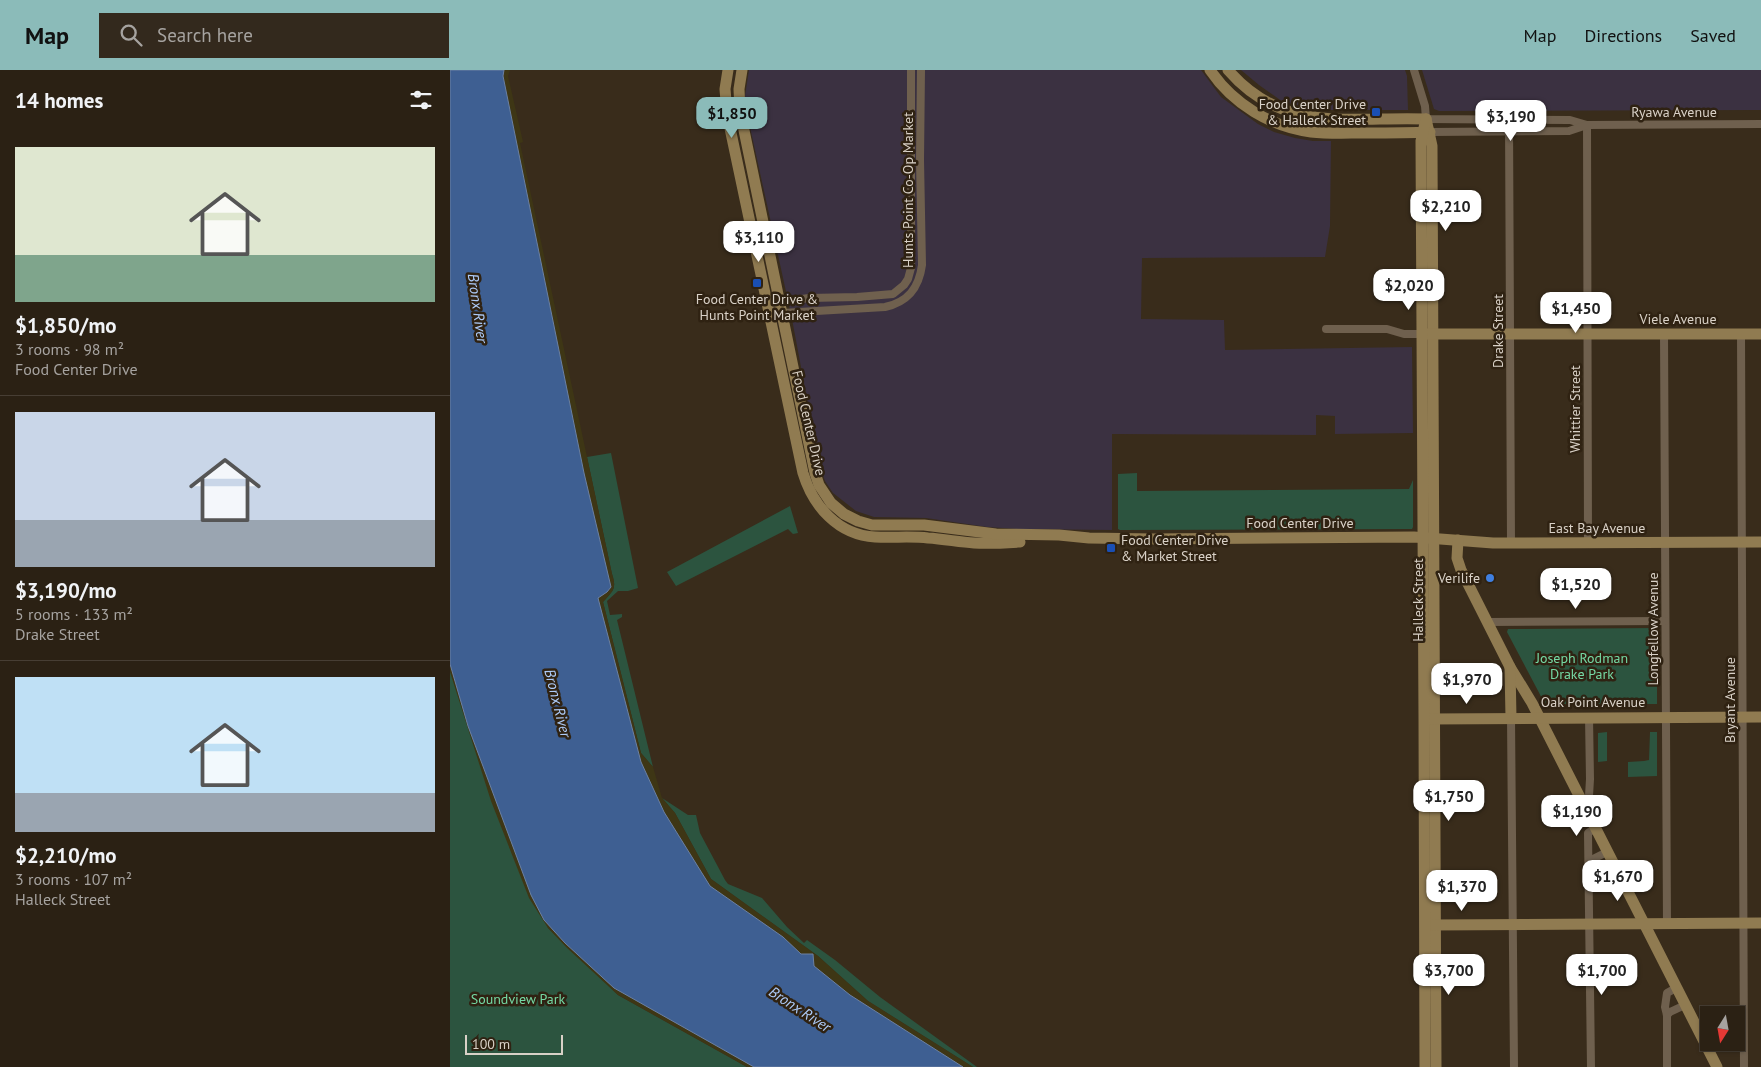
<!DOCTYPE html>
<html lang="en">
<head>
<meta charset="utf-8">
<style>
	:root { --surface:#2b2114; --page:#33291d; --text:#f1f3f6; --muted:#a6a3a0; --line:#473e34; --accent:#8bbbb9 }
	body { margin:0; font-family:"PT Sans",sans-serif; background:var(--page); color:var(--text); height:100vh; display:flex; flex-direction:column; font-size:19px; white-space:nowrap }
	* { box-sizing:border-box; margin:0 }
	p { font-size:16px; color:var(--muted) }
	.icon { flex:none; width:28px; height:28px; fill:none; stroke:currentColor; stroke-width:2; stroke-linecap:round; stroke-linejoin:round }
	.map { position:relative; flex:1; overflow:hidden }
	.drawer { display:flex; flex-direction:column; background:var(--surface); width:450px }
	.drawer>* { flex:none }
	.needle { width:32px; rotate:191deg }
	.fabs { position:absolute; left:1250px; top:936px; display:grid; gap:10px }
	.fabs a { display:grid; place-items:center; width:45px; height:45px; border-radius:0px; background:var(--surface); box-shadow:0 1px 4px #0004,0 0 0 1px var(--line); font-size:25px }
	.scale { position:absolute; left:15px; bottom:12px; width:98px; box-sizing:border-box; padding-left:5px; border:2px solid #d9d1c7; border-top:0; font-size:14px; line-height:18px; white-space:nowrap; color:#d9d1c7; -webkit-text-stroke:4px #2f2212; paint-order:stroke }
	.price { position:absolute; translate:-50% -42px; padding:0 11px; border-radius:10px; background:#fff; color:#222; font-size:16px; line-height:32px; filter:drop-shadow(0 1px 2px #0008) }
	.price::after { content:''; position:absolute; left:50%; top:30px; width:15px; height:11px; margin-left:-8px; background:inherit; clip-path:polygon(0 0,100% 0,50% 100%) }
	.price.selected { background:var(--accent); color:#111 }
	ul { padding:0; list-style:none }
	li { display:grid; align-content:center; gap:10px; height:265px; padding:0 15px }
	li+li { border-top:1px solid var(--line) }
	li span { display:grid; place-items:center; height:155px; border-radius:0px; color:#555 }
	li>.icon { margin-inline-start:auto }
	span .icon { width:90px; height:90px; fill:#fffc; stroke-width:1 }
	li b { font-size:21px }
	h2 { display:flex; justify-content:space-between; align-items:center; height:60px; padding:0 15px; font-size:21px }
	header { display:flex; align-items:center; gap:30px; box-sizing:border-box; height:70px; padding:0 25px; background:var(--accent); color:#111 }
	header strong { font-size:24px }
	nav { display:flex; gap:28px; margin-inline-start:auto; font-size:18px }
	.search { width:350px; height:45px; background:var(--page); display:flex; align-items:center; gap:12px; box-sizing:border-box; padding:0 18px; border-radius:0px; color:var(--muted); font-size:19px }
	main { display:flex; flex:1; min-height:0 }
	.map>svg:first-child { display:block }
	.industrial { fill:#3b3141 }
	.green { fill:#2c543f }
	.sand { fill:#3e3615 }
	.water { fill:#3e5f92; stroke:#6c81a2 }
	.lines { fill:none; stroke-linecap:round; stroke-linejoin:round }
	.street { stroke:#6f604e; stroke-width:8 }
	.secondary { stroke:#907b51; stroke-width:11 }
	.transit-dot { fill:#1a4fb4; stroke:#2f2212; stroke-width:2 }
	.shop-dot { fill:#3f7fe0; stroke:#2f2212; stroke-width:2 }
	.labels { text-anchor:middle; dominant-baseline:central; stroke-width:5; stroke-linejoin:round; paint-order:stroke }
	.poi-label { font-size:14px; fill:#d9d1c7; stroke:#2f2212; text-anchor:end }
	.street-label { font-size:14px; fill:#d9d1c7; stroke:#2f2212 }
	.park-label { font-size:14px; fill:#75d9a4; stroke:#2f2212 }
	.water-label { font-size:15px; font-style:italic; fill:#adcbf9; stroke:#2f2212 }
</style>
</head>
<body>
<header>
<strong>Map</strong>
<div class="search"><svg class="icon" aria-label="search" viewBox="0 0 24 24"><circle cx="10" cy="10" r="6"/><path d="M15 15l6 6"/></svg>Search here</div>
<nav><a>Map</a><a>Directions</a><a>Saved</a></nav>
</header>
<main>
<section class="drawer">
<h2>14 homes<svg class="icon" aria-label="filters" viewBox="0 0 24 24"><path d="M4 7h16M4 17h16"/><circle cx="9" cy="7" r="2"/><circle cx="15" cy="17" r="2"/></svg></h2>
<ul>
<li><span style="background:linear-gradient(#dfe7d0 70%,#7fa58c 0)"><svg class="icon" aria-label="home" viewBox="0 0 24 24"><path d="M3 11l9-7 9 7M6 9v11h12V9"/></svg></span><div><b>$1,850/mo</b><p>3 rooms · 98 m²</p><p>Food Center Drive</p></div></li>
<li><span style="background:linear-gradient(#c9d6e8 70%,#9aa5b1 0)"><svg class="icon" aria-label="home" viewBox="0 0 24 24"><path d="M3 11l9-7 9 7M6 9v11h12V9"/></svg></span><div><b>$3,190/mo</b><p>5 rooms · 133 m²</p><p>Drake Street</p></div></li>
<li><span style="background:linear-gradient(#bfe0f5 75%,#9aa5b1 0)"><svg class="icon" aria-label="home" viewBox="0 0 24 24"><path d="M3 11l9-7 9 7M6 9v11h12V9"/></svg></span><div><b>$2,210/mo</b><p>3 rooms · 107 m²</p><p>Halleck Street</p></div></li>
</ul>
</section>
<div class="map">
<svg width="1311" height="997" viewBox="0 0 1311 997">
	<rect width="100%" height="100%" fill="#392c1b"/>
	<!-- industrial -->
	<g class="industrial">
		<path d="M299,0H751L771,27L808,54L824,62L845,68L863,71H881L880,156L875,187L692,188L691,249L774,250L775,280L962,277L963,363L885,364V346L866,345V365L662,364V460L567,459L537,457L476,448L424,447L406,441L383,423L375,411L369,393L342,249L300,57L295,26Z"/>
		<path d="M791,0H955L957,6L958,40H873L846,35L833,32L809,15Z"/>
		<path d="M972,0H1311V40L989,41L984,39Z"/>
	</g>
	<!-- green -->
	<g class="green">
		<path d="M161,383L188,518L178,521H168L157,531L160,545L172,544V547L167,550L203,697L191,683L153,532C163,521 167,519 162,504L137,387Z"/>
		<path d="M687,403V421L959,419L963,410V457L962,459L670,460L668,459V404Z"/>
		<path d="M340,436L348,463L343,464L338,459L226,516L217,502Z"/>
		<path d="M1207,558V634H1095L1057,562L1058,559Z"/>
		<path d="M0,597L52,757L98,858L168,925L297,997H0Z"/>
		<path d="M1157,662V691L1148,692V663Z"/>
		<path d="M1200,662H1207V706L1178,707V692L1194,691L1199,690Z"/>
		<path d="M212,728L238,745H246L250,763L275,810L278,814L312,828L337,857L354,873L357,870L385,890L430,927L527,997H523L418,931L368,886L261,809L225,743Z"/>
	</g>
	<!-- sand -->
	<g class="sand">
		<path d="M54,0H60L58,6L73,72L70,73L162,504C167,519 163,521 153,532L191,683L203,697L212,728L225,743L261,809L368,886L418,931L523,997H513L400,925L364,896L333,867L260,816L214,742L191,692L148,528L157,522L161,517L134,403L53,6Z"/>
		<path d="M0,594L18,656L81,825L94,850L115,873L164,918L304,997H297L168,925L116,877L98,858L79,828L41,731L0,602Z"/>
	</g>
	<!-- water -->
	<path class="water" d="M0,0H54L53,6L134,403L161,517L157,522L148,528L191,692L214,742L260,816L333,867L351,884H363L364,896L400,925L513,997H304L164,918L115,873L94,850L81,825L18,656L0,594Z"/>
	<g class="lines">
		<!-- street -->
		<g class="street">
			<path d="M964,0L975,36L976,49L1120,50L1137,55"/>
			<path d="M1059,50L1061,473"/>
			<path d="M1137,55L1138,473"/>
			<path d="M980,62L1119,61L1137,55L1311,54"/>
			<path d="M319,242L330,232L359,228L407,227L443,224L454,215L458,209L461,198V0"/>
			<path d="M332,243L435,237C458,232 469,218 472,195L470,90L471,0"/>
			<path d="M876,259H937L954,264H972"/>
			<path d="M1214,264L1217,854"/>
			<path d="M1291,264L1294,997"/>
			<path d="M1038,552L1215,551"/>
			<path d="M1061,648L1064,997"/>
			<path d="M1138,743L1140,709L1139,647"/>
			<path d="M1139,791L1157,782"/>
			<path d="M1217,945L1220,942L1235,935"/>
			<path d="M1141,997L1138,763L1145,758"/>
			<path d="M1217,997V945L1215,937L1217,923L1226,918"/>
		</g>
		<!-- secondary -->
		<g class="secondary">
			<path d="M278,0L275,19L277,44L353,403C363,436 388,465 425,467C443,468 461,466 478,468C494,469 509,472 524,473C539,474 554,473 570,472"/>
			<path d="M292,0L289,19L290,41L365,403L369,415L381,433L394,444L408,451L422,455H474L546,464L609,465L639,468L703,469L964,467L1043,473L1311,472"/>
			<path d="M760,0C783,34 821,57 861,62C879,64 897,63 915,63C936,63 958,63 980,62"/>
			<path d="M778,0C834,65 900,46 976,49"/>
			<path d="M976,49L982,76L986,997"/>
			<path d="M975,264H1311"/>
			<path d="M1008,470L1007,488L1011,500L1060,597L1082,633L1267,997"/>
			<path d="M1060,597L1061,648"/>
			<path d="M978,649L1311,647"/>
			<path d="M980,855L1311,853"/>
			<path d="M975,997L974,649L971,71L976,49"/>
		</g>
	</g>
	<!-- markers -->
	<g class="transit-dot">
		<rect x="921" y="37" width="10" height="10" rx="2.5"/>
		<rect x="302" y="208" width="10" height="10" rx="2.5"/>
		<rect x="656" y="473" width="10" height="10" rx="2.5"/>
	</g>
	<circle class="shop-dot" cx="1040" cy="508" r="5"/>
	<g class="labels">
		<!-- poi labels -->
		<g class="poi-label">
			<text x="916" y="34">Food Center Drive<tspan x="916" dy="16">&amp; Halleck Street</tspan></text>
			<text x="307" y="229" text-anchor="middle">Food Center Drive &amp;<tspan x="307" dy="16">Hunts Point Market</tspan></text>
			<text x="671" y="470" text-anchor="start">Food Center Drive<tspan x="671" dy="16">&amp; Market Street</tspan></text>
			<text x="1030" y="508">Verilife</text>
		</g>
		<!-- street labels -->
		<g class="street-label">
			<text x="1224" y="42">Ryawa Avenue</text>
			<text transform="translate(458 120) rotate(-90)">Hunts Point Co-Op Market</text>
			<text x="1228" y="249">Viele Avenue</text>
			<text transform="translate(1048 261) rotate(-90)">Drake Street</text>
			<text transform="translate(1125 339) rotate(-90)">Whittier Street</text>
			<text transform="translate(359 353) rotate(77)">Food Center Drive</text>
			<text x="850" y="453">Food Center Drive</text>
			<text x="1147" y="458">East Bay Avenue</text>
			<text transform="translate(968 530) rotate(-90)">Halleck Street</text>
			<text transform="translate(1203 559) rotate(-90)">Longfellow Avenue</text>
			<text transform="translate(1280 630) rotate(-90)">Bryant Avenue</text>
			<text x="1143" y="632">Oak Point Avenue</text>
		</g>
		<!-- park labels -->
		<g class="park-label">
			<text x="1132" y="588">Joseph Rodman<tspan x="1132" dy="16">Drake Park</tspan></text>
			<text x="68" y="929">Soundview Park</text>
		</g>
		<!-- water labels -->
		<g class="water-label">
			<text transform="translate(28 238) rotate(82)">Bronx River</text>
			<text transform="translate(108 633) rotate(76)">Bronx River</text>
			<text transform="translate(350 939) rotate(33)">Bronx River</text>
		</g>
	</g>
</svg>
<div class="fabs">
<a><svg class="needle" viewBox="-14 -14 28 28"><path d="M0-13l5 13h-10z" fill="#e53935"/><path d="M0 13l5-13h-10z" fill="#a6a3a0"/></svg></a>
</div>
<div class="scale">100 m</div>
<b class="price selected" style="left:282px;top:69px">$1,850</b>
<b class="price" style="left:1061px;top:72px">$3,190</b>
<b class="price" style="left:996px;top:162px">$2,210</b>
<b class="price" style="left:309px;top:193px">$3,110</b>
<b class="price" style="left:959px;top:241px">$2,020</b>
<b class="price" style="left:1126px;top:264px">$1,450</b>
<b class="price" style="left:1126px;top:540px">$1,520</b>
<b class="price" style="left:1017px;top:635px">$1,970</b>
<b class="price" style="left:999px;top:752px">$1,750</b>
<b class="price" style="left:1127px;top:767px">$1,190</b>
<b class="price" style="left:1168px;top:832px">$1,670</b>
<b class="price" style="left:1012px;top:842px">$1,370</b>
<b class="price" style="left:999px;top:926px">$3,700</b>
<b class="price" style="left:1152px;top:926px">$1,700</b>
</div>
</main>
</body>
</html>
